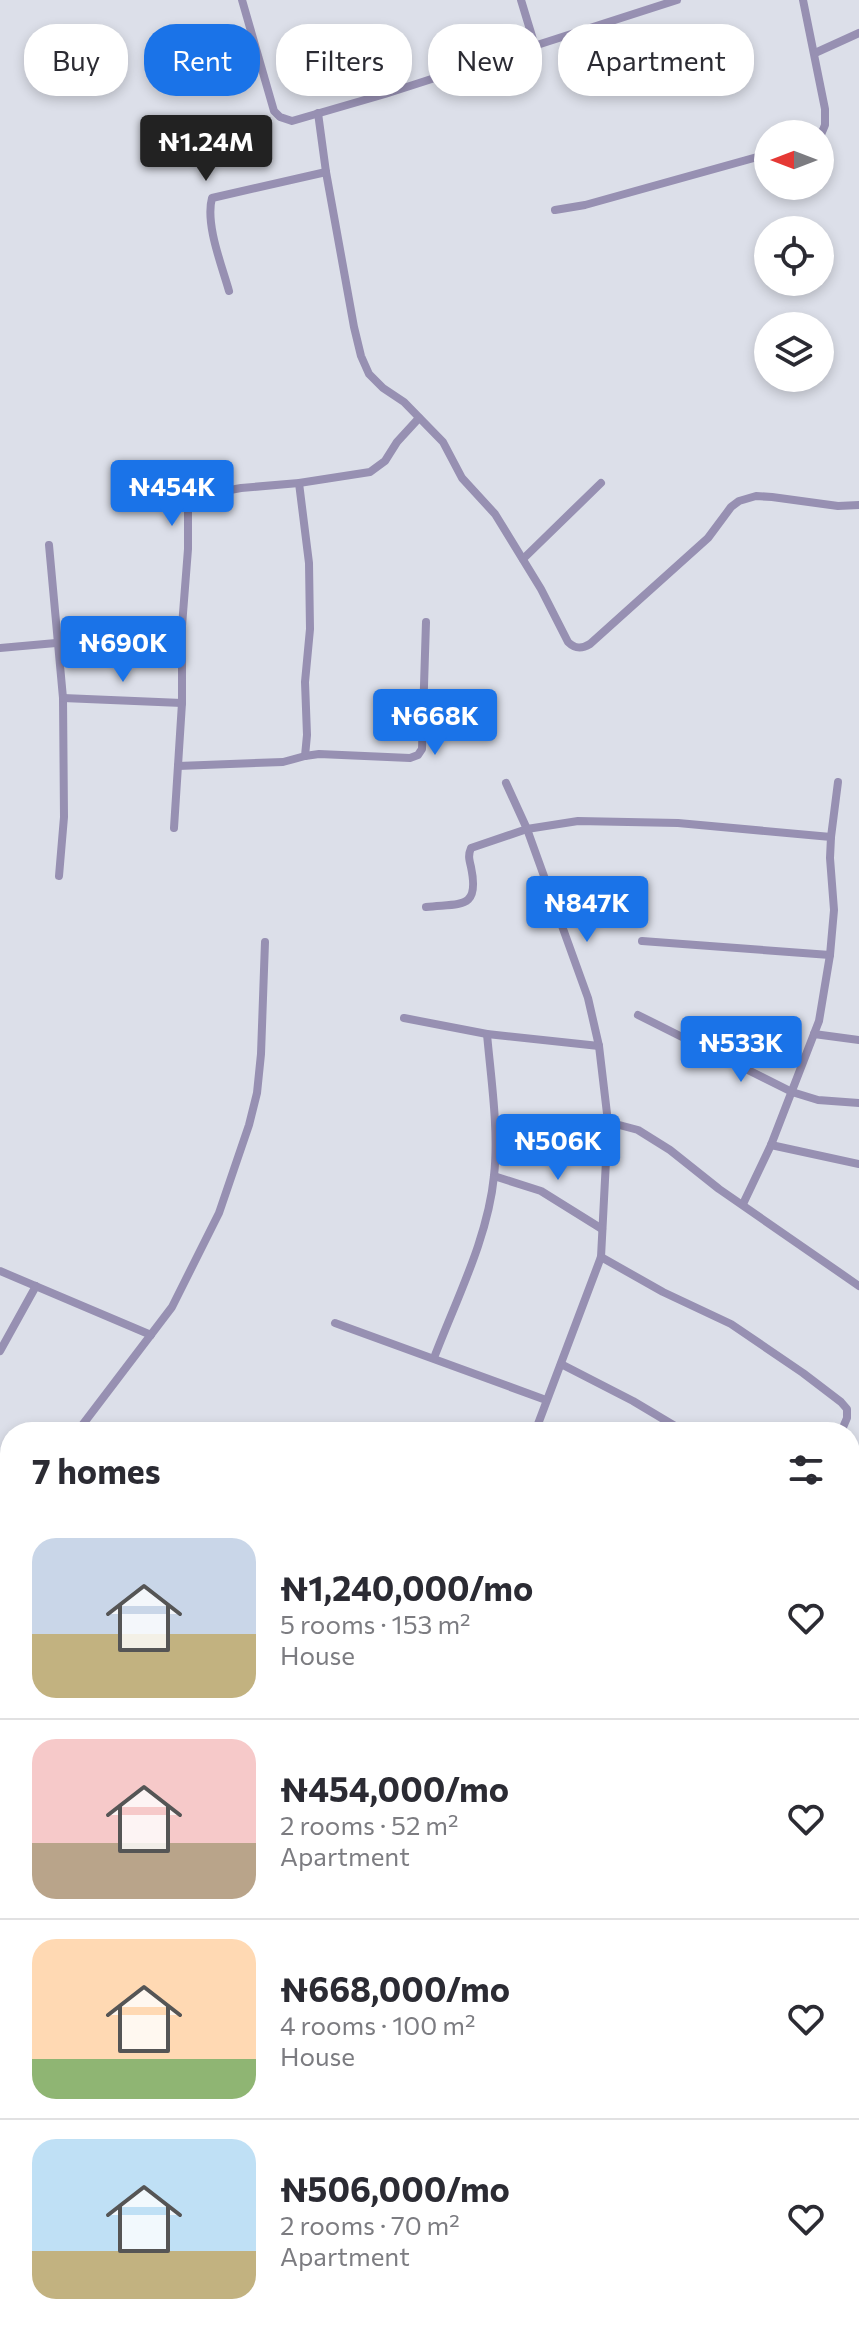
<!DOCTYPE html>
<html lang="en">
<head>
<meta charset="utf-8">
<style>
	:root { --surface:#fff; --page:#f2f2f3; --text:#2b2b33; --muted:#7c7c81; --line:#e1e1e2; --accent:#1a73e8 }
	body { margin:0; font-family:Commissioner,sans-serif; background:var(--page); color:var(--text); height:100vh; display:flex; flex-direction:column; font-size:30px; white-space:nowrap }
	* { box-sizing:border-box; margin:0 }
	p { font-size:26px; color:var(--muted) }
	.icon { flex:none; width:44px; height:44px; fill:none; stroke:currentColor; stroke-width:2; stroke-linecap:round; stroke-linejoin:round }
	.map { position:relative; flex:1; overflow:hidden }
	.panel { position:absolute; left:0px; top:1422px; width:860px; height:914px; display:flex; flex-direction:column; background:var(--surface); border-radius:32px 32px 0 0; box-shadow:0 4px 12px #0003 }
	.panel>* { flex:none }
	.banner { position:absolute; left:24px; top:24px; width:812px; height:72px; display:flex; gap:16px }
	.needle { width:52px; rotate:270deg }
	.buttons { position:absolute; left:754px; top:120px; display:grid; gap:16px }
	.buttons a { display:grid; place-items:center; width:80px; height:80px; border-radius:50%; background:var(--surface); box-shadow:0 4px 12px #0003; font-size:40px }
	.price { position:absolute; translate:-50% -68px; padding:0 18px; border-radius:8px; background:var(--accent); color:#fff; font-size:26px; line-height:52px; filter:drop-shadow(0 2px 4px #0008) }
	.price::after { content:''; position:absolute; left:50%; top:48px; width:24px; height:18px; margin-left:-12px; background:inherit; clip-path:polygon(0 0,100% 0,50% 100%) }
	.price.current { background:#222; color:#fff }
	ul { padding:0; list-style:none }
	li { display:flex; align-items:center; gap:24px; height:200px; padding:0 32px }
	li+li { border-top:2px solid var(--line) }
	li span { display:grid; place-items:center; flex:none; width:224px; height:160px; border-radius:24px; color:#555 }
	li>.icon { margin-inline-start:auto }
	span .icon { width:96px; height:96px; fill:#fffc; stroke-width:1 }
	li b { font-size:34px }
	h2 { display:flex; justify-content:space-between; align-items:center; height:96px; padding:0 32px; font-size:34px }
	.chip { padding:0 28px; border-radius:32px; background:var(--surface); box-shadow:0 4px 12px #0003; font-size:28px; line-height:72px }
	.chip.current { background:var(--accent); color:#fff }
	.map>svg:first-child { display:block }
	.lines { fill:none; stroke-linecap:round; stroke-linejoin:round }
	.minor { stroke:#9790b2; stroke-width:8 }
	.tertiary { stroke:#9790b2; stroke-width:10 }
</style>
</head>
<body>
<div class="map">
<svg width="859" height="2335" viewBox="0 0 859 2335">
	<rect width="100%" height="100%" fill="#dcdfe9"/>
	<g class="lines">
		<!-- minor -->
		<g class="minor">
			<path d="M242,0L274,111L280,117L292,121L385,94L677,0"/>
			<path d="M521,0L535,46"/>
			<path d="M803,0L825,109V125L820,137"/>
			<path d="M815,53L859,33"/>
			<path d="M318,113L326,172L354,327L361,356L369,374L383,388L404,402L443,442L462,478L495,514L541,589L568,642C575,649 582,649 590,644L708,538L731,507L739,501L756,496L772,497L838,506L859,505"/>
			<path d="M555,210L585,205L768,154"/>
			<path d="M229,291C222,266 205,224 212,198L326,172"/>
			<path d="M49,545L63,698L64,817L59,876"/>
			<path d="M523,559L601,483"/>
			<path d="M0,648L56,643"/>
			<path d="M63,698L182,703"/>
			<path d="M305,756L319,754L410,758L418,755L422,749L426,622"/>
			<path d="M178,766L283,762L305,756L307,735L305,682L310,629L309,563L299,483"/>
			<path d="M506,783L527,829L588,998L599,1046L608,1122L601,1257L535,1432"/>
			<path d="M174,828L182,703V626L188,549V512L192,497L241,488L299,483L370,472L385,461L397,442L419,418"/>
			<path d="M831,837L838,782"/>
			<path d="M426,907C461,903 480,910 471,867C469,859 468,855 471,848L527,829L578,821L678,823L831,837L830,858L834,910L830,955L819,1021L771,1145L743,1204"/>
			<path d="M642,941L830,955"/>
			<path d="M638,1015L792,1092L818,1100L859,1103"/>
			<path d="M404,1018L487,1034L599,1046"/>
			<path d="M814,1034L859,1040"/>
			<path d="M608,1122L638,1130L670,1150L719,1189L859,1286"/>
			<path d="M771,1145L859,1164"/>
			<path d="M494,1176L541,1191L602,1229"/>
			<path d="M601,1257L663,1292L731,1324L803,1373L841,1402L847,1409V1418L841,1432"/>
			<path d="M0,1271L151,1335"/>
			<path d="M335,1323L546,1400"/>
			<path d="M0,1351L36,1286"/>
			<path d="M434,1358C456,1300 488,1238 494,1176C499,1131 491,1079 487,1034"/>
			<path d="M561,1364L633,1401L685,1432"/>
			<path d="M77,1432L172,1307L219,1213L249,1125L257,1093L261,1054L265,942"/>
			<path d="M0,1502L10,1510"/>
			<path d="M850,1572L859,1574"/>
			<path d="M850,1755L859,1732"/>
			<path d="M0,1880L10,1888"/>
			<path d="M0,2031L10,2036"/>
			<path d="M850,2112L859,2084"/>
			<path d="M0,2229L10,2228"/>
			<path d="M850,2260L859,2261"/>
			<path d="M850,2323L859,2328"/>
			<path d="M65,2326L69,2335"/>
			<path d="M184,2326L185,2335"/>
			<path d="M284,2326V2335"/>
			<path d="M468,2335L469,2326"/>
			<path d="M571,2335L572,2326"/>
			<path d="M709,2335L711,2326"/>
		</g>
		<!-- tertiary -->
		<g class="tertiary">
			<path d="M0,1804L10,1805"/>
			<path d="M850,2013H859"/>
		</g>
	</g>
</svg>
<div class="buttons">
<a><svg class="needle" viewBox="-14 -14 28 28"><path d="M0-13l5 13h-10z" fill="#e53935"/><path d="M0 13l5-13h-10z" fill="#7c7c81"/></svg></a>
<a><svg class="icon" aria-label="locate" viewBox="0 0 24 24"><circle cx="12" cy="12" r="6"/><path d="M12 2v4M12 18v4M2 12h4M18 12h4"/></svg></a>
<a><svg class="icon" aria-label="layers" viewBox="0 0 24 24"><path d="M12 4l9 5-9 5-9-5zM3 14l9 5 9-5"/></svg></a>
</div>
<b class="price current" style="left:206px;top:183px">₦1.24M</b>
<b class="price" style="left:172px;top:528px">₦454K</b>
<b class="price" style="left:123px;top:684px">₦690K</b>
<b class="price" style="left:435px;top:757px">₦668K</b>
<b class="price" style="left:587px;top:944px">₦847K</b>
<b class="price" style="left:741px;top:1084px">₦533K</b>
<b class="price" style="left:558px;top:1182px">₦506K</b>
<div class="banner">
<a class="chip">Buy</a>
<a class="chip current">Rent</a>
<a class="chip">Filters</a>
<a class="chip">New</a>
<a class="chip">Apartment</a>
</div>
<section class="panel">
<h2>7 homes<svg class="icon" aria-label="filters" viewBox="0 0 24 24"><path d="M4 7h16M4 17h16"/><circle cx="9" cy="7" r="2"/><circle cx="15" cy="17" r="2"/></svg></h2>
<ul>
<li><span style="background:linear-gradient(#c9d6e8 60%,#c2b280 0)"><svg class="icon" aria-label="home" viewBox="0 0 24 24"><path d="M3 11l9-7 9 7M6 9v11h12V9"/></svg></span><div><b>₦1,240,000/mo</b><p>5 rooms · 153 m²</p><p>House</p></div><svg class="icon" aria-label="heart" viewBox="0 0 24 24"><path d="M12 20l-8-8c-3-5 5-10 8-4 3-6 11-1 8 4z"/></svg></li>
<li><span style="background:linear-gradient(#f6c9c9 65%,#b9a48a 0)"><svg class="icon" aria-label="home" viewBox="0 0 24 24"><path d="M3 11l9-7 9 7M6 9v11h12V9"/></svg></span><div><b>₦454,000/mo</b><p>2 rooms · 52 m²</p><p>Apartment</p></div><svg class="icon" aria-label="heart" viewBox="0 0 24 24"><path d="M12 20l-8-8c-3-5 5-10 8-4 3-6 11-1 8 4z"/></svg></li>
<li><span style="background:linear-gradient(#ffd9b3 75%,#8fb573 0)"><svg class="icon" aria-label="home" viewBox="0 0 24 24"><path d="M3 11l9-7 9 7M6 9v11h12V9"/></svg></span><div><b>₦668,000/mo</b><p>4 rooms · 100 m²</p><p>House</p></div><svg class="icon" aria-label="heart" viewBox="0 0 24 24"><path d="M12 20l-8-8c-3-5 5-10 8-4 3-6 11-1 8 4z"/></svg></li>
<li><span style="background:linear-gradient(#bfe0f5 70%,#c2b280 0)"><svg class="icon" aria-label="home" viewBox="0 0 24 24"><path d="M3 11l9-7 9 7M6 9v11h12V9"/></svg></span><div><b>₦506,000/mo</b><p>2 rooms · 70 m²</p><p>Apartment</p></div><svg class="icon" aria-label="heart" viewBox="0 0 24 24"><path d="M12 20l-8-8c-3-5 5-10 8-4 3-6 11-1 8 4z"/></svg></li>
</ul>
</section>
</div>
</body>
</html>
